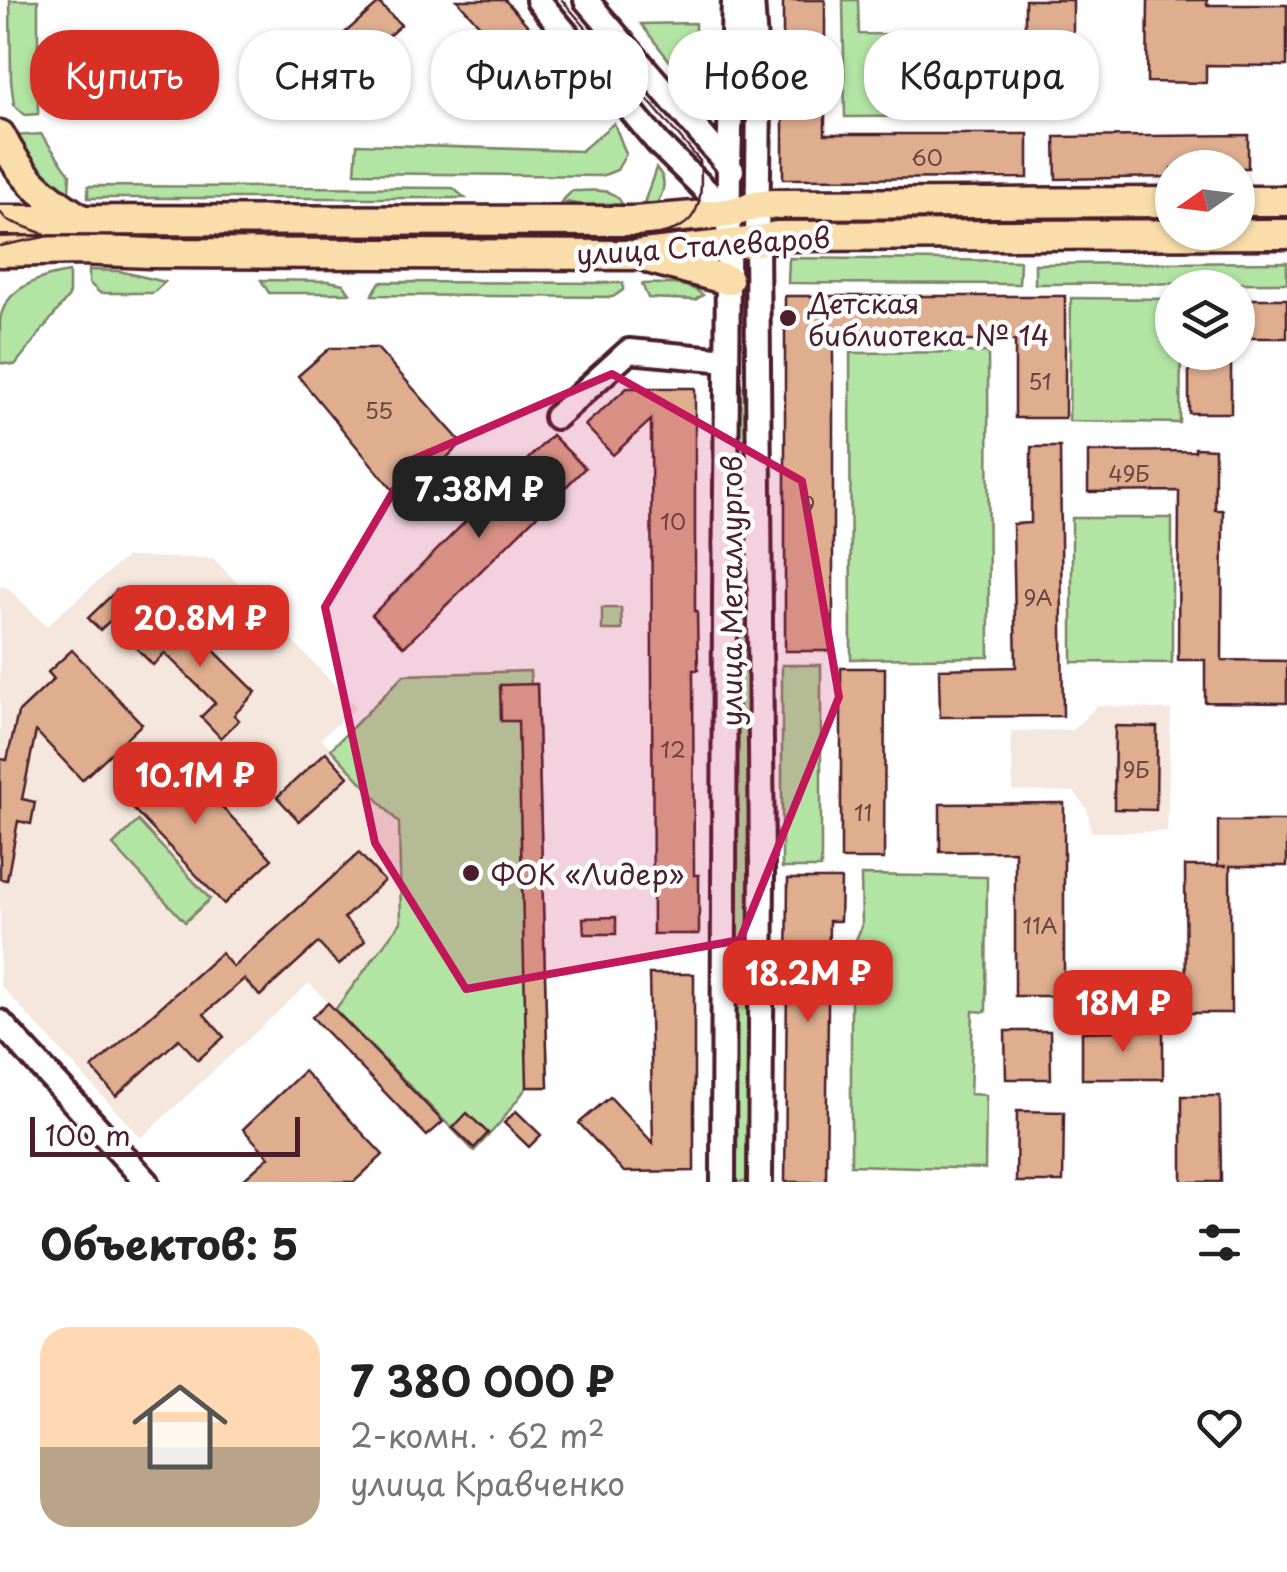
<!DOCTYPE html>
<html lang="ru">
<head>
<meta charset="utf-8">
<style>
	:root { --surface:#fff; --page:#f2f2f2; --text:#222; --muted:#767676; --line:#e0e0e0; --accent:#d93025 }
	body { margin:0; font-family:"Playpen Sans",sans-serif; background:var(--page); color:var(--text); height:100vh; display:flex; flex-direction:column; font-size:38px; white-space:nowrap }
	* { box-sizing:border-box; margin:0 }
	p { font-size:32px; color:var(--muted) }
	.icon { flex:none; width:55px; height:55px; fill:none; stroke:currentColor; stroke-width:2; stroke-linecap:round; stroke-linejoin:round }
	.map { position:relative; height:1182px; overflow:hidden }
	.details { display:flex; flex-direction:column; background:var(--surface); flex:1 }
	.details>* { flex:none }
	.guide { position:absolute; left:30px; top:30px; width:1228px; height:90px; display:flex; gap:20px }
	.needle { width:65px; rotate:256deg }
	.buttons { position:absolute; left:1155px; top:150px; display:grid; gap:20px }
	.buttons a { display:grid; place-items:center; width:100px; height:100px; border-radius:50%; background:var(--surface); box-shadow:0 2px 8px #0004; font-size:50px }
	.scale { position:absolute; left:30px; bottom:25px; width:270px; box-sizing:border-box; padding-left:10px; border:5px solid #4a1f2b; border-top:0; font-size:28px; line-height:35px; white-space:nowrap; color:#4a1f2b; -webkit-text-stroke:8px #fff; paint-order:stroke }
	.price { position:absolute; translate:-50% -85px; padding:0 22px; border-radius:20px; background:var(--accent); color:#fff; font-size:32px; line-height:65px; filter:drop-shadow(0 2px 5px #0008) }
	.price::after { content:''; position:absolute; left:50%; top:60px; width:30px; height:22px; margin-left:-15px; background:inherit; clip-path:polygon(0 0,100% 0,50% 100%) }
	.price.current { background:#222; color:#fff }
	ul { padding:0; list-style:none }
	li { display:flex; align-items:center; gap:30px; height:250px; padding:0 40px }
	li+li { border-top:2px solid var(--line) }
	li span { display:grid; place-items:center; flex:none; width:280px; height:200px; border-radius:30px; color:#555 }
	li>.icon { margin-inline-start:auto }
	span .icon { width:120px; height:120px; fill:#fffc; stroke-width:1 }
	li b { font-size:42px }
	h2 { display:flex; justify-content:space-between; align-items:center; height:120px; padding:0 40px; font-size:42px }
	.chip { padding:0 35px; border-radius:40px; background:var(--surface); box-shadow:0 2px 8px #0004; font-size:35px; line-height:90px }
	.chip.current { background:var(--accent); color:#fff }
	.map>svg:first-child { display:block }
	.built { fill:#f5e7dd }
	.green { fill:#b2e4a4; stroke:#7e8268; stroke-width:2.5 }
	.building { fill:#deae8f; stroke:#4a1f2b; stroke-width:2.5 }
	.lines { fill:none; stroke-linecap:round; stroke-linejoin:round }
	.minor-casing { stroke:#4a1f2b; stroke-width:30 }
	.major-casing { stroke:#4a1f2b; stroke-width:35 }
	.minor { stroke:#fff; stroke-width:22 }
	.major { stroke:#f9deab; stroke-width:28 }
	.tram { stroke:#4a1f2b; stroke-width:2.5 }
	.marked { fill:#c2185b; fill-opacity:0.2; stroke:#c2185b; stroke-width:8; stroke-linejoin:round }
	.poi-dot { fill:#4a1f2b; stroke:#fff; stroke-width:4 }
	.labels { text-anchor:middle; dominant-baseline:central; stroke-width:9; stroke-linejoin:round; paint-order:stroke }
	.number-label { font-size:22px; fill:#6f4344 }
	.street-label { font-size:28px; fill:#4a1f2b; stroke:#fff }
	.poi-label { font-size:28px; fill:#4a1f2b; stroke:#fff; text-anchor:start }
</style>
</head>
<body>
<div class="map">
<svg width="1287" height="1182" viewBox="0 0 1287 1182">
	<rect width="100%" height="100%" fill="#fff"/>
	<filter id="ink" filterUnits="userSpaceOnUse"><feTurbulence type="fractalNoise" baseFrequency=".01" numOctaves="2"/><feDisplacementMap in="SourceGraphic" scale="20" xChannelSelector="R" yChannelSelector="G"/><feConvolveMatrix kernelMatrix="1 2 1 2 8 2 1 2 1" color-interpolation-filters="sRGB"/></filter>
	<g filter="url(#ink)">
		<!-- built -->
		<g class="built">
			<path d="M126,557L213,558L356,707L321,738L399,823L401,922L335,1010L309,983L141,1138L0,985V586L9,589L46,626Z"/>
			<path d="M1098,705L1171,710L1167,832H1091L1087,809L1074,792L1013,791L1011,731L1073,730Z"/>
		</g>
		<!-- green -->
		<g class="green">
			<path d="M10,0H38V114L25,115L14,105L11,81Z"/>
			<path d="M843,0H858L859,34L1012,35L1011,116L845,117Z"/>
			<path d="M695,23L696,95L641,24Z"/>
			<path d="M614,123L626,154L617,170L602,176L355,173L357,144L581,151Z"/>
			<path d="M41,134L70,174L69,191C35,185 29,164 13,136Z"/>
			<path d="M656,168C668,179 664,192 656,205L642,209Z"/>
			<path d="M88,186L453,188L465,198H88Z"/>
			<path d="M572,191C595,191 618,185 625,211H608L562,201Z"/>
			<path d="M788,209L1020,211L1019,223L788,222Z"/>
			<path d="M1172,209V222L1035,223V210Z"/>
			<path d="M88,230L628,231L627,243L87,242Z"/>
			<path d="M789,258L1020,261L1019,284L788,283Z"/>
			<path d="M1287,262V283L1035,284V264Z"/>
			<path d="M89,270L119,271L165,282L153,293H100L89,283Z"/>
			<path d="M69,272V296L15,365L0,363C0,349 0,334 0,321C4,288 41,276 69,272Z"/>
			<path d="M261,280L329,281L343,284L350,293H269Z"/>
			<path d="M380,282L623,283V290L613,297L372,295Z"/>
			<path d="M642,284C663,284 686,281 703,295L695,300L648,298Z"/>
			<path d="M1071,298L1172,299V352L1181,353L1180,423L1069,421Z"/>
			<path d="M988,352L989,657L851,659L850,353Z"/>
			<path d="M740,387H748L751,396L750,1182H734L736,396Z"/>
			<path d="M1072,518H1172V663L1072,662Z"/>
			<path d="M602,608H621L622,630H602Z"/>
			<rect x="782" y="665" width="39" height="203"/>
			<path d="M530,671L531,684H537L548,1087H527L499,1124L474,1151L335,1010L401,922L399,823L331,749L404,675Z"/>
			<path d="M138,821L210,899L185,922L113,845Z"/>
			<path d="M861,875L987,877L986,1012L973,1011L970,1094L986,1095L985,1169L851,1165V951L862,926Z"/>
		</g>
		<!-- building -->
		<g class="building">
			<path d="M457,0H505L577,81L551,105Z"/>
			<path d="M783,0H825V134H1028V178L783,179Z"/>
			<path d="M1025,0H1073V104H1054L1052,39H1025Z"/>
			<path d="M1148,0H1207V5H1287V66L1206,65V83L1147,82Z"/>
			<path d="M379,3L401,25L361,60L340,37Z"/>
			<path d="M1248,135V168H1172V177L1056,179L1055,137Z"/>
			<path d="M785,296H1065V418H1015V341H833V651H785Z"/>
			<rect x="1238" y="299" width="49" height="39"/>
			<path d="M330,348H377L462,443L402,501L298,376Z"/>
			<rect x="1189" y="352" width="42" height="61"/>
			<path d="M627,388H695V611H697L698,670H693L694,875H699V934H653L651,420L613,455L585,425Z"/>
			<path d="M552,435L585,468L404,647L372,615Z"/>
			<path d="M1031,447H1060L1063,716L940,717L939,669L1016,667L1013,524L1031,523Z"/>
			<path d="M1195,448L1215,449V510H1223L1222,660L1287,661V703L1205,702V660H1178L1179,491L1088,492V452L1195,451Z"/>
			<path d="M117,590L129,603L100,630L88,618Z"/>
			<path d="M175,612L256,692L234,715L239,720L221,738L201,717L215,703L165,653L153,665L134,646L149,630L153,634Z"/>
			<path d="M72,650L142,724L82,780L36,731L22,799L35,802L31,824L18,821L7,880L0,879V759L7,760L18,713L54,679L48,672Z"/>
			<path d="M841,668H885L884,859H841Z"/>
			<path d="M537,684L548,1087H527L518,721H501L500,685Z"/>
			<path d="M1115,726L1157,727L1156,810L1114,809Z"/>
			<path d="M166,749L272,859L224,904L119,794Z"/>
			<path d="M326,752L348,777L299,821L277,797Z"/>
			<path d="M1064,803V996H1015V851L940,852V804Z"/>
			<path d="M1218,821H1287V866H1230L1231,1013H1186L1185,866H1227H1218Z"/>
			<path d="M359,853L384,881L344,918L365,941L339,965L318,943L260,996L244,979L204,1014L224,1037L198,1060L179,1039L116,1096L92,1068L221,953L233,967Z"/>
			<path d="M788,879H841L840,921H829L826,1182H785Z"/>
			<path d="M616,917V934H584L583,918Z"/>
			<path d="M649,974H694V1171L624,1172L579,1123L610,1097L653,1143Z"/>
			<path d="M328,1003L443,1122L427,1136L312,1017Z"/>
			<path d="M1163,1030V1079H1082V1032Z"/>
			<path d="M1005,1031H1050L1051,1079H1006Z"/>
			<path d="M304,1071L383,1155L354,1182H241L269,1157L243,1129Z"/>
			<path d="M1182,1096H1220L1221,1182H1182Z"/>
			<path d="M516,1111L541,1135L529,1147L504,1123Z"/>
			<path d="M1017,1111L1064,1112L1063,1182H1016Z"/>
			<path d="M467,1113L488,1133L474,1148L453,1128Z"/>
		</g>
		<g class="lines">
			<!-- minor casing -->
			<g class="minor-casing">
				<g id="minor">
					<path d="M538,0L659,144L733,217"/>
					<path d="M586,0L732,170"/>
					<path d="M752,0L759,102L757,241L762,872L760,1182"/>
					<path d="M556,417L629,351L727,360"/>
					<path d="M0,1022L147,1182"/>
					<path d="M723,1182L725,600L729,165L734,0"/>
				</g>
			</g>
			<!-- major casing -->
			<g class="major-casing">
				<g id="major">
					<path d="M0,135C21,177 40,193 79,218"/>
					<path d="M1238,201H1287"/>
					<path d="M0,220L635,221L729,213L758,205L775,204L1172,202"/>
					<path d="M0,252L79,250L150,253L635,255L757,241L776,236L1287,234"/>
					<path d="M651,259L728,280"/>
				</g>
			</g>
			<!-- minor -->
			<use href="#minor" class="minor"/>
			<!-- major -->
			<use href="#major" class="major"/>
			<!-- tram -->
			<g class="tram">
				<path d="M0,212L7,220L49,236"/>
				<path d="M0,246L49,236L635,237C692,233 705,217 700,161L562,0"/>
			</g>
		</g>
	</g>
	<!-- marked area -->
	<path class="marked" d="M612,374L802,481L839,697L740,940L466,989L375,843L325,607L412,460Z"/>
	<!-- markers -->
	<g class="poi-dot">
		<circle cx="788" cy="318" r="10"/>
		<circle cx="471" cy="873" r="10"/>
	</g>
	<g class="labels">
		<!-- number labels -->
		<g class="number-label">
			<text x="927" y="156">60</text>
			<text x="1040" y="380">51</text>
			<text x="379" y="409">55</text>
			<text x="1129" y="472">49Б</text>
			<text x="809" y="503">9</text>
			<text x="673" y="520">10</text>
			<text x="1038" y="596">9А</text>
			<text x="673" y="748">12</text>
			<text x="1136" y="768">9Б</text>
			<text x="863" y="811">11</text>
			<text x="1040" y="924">11А</text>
		</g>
		<!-- street labels -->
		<g class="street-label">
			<text transform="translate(703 245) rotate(-4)">улица Сталеваров</text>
			<text transform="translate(730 591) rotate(-90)">улица Металлургов</text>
		</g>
		<!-- poi labels -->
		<g class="poi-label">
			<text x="808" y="302">Детская<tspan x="808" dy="32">библиотека № 14</tspan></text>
			<text x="491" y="873">ФОК «Лидер»</text>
		</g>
	</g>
</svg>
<div class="buttons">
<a><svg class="needle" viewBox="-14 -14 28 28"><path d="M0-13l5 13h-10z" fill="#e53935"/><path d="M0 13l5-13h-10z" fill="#767676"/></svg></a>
<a><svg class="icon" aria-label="layers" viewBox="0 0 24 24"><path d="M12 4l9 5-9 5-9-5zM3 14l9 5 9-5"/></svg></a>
</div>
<div class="scale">100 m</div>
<b class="price current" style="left:479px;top:541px">7.38M ₽</b>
<b class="price" style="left:200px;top:670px">20.8M ₽</b>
<b class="price" style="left:195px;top:827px">10.1M ₽</b>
<b class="price" style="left:808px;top:1025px">18.2M ₽</b>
<b class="price" style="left:1123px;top:1055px">18M ₽</b>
<div class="guide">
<a class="chip current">Купить</a>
<a class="chip">Снять</a>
<a class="chip">Фильтры</a>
<a class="chip">Новое</a>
<a class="chip">Квартира</a>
</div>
</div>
<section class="details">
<h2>Объектов: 5<svg class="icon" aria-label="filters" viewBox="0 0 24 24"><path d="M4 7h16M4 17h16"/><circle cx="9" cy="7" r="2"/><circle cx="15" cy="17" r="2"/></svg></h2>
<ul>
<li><span style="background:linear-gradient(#ffd9b3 60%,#b9a48a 0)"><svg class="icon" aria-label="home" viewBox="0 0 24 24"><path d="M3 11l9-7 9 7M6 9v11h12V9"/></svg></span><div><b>7 380 000 ₽</b><p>2-комн. · 62 m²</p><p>улица Кравченко</p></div><svg class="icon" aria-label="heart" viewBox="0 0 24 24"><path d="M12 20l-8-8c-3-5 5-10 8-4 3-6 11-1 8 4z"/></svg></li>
</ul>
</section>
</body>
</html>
